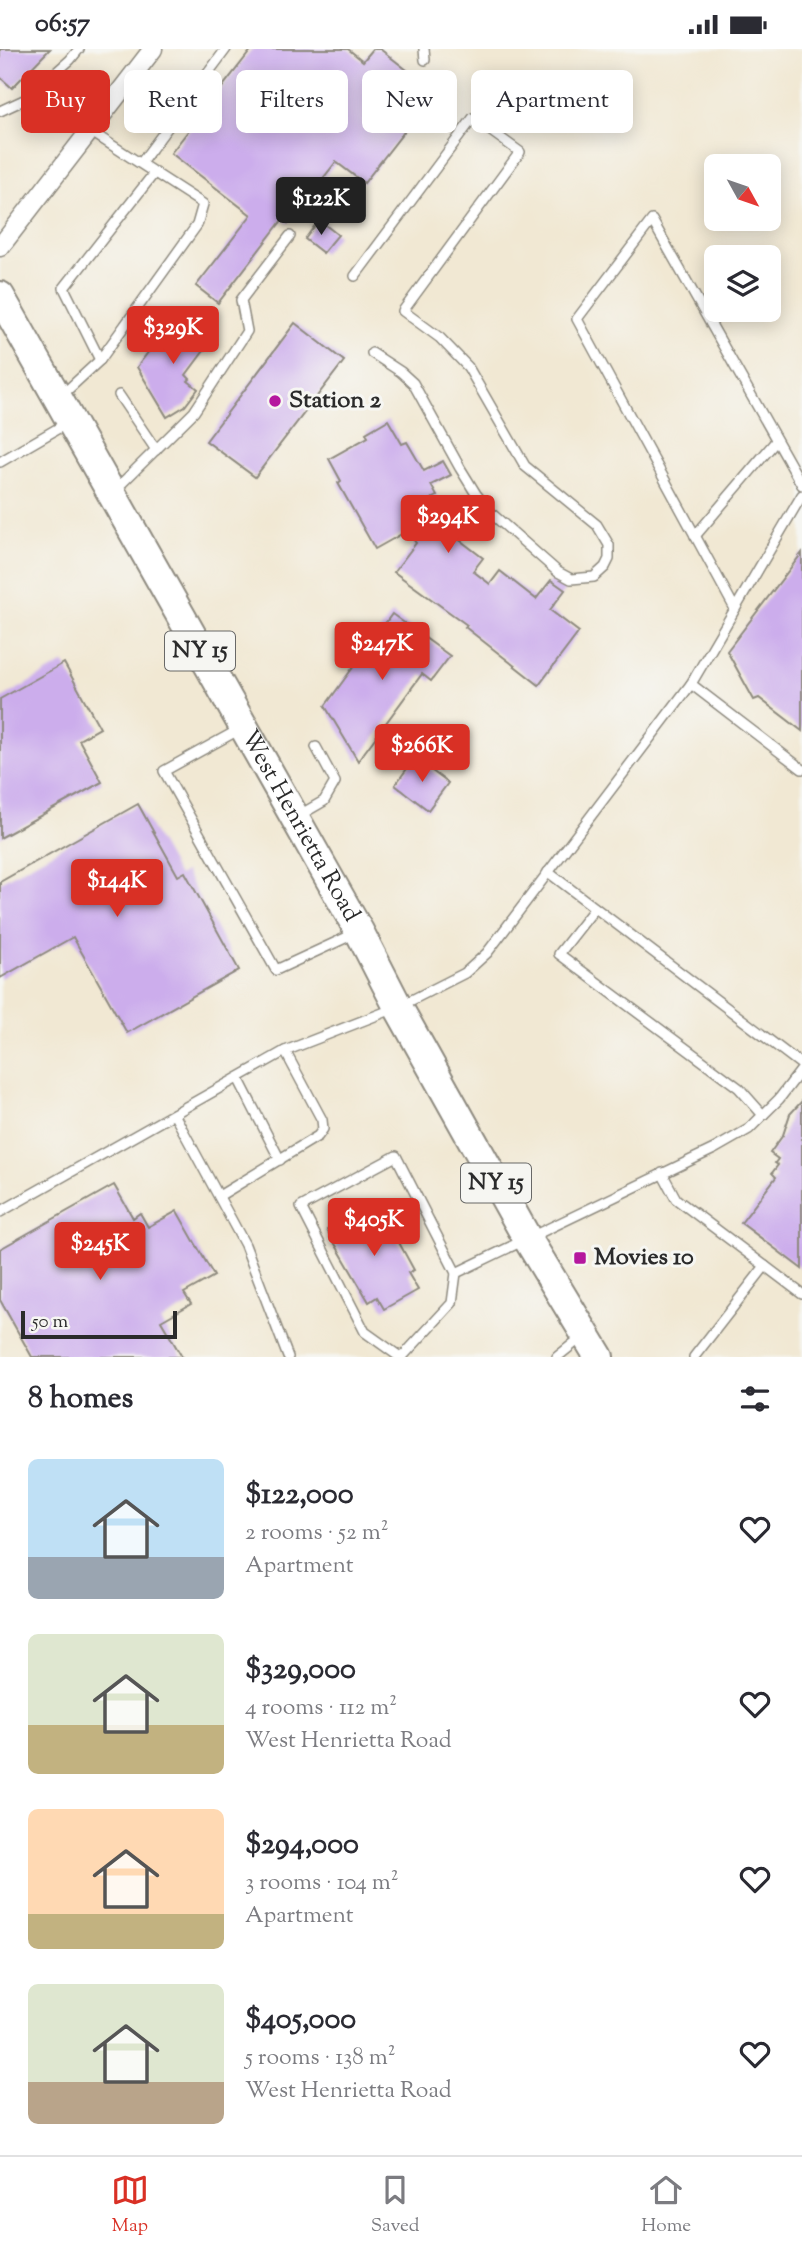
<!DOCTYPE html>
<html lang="en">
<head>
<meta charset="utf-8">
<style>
	:root { --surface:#fff; --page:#f7f7f7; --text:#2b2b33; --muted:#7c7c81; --line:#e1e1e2; --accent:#d93025 }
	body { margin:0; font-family:"Sorts Mill Goudy",serif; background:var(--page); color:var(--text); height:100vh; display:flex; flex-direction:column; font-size:26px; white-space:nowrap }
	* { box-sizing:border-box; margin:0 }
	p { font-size:23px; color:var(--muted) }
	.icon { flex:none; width:38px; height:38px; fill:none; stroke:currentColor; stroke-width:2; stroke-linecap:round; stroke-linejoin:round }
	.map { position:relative; height:1308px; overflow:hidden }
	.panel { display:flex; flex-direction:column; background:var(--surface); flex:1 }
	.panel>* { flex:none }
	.top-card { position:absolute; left:21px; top:21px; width:761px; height:63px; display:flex; gap:14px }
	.needle { width:46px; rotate:130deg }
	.buttons { position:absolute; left:704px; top:105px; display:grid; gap:14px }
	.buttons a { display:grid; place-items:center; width:77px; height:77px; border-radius:10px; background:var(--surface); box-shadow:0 4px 18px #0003; font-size:35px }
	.scale { position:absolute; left:21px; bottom:18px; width:156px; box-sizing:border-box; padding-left:7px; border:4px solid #2b2b2b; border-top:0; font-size:19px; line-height:24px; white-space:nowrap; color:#2b2b2b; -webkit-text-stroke:5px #f6f6f2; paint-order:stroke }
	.price { position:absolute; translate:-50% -60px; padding:0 16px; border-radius:7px; background:var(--accent); color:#fff; font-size:23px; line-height:46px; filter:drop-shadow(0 2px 4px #0008) }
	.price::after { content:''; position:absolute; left:50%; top:42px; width:21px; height:16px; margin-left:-10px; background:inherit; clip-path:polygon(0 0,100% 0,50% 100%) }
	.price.active { background:#222; color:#fff }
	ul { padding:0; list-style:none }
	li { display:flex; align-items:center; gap:21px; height:175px; padding:0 28px }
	li span { display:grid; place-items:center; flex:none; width:196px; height:140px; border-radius:10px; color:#555 }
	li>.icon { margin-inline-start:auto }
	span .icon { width:84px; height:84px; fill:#fffc; stroke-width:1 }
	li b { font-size:30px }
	h2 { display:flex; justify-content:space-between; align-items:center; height:84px; padding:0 28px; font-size:30px }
	.pill { padding:0 24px; border-radius:10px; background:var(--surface); box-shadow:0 4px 18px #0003; font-size:24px; line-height:63px }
	.pill.active { background:var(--accent); color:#fff }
	.status { display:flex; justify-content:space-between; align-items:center; height:49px; padding:0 35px; background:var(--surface); direction:ltr }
	.status svg { height:19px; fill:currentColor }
	.menu { display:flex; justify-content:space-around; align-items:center; height:98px; border-top:2px solid var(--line); background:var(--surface); font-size:19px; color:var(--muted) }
	.menu a { display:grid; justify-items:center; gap:4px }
	.menu .active { color:var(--accent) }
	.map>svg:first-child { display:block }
	.building { fill:#ccadec }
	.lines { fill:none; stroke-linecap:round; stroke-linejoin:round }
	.service-casing { stroke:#8e8a7f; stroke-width:12 }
	.minor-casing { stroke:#8e8a7f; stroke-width:21 }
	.primary-casing { stroke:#8e8a7f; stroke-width:32 }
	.service { stroke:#fff; stroke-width:9 }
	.minor { stroke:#fff; stroke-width:18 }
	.primary { stroke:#fff; stroke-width:28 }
	.poi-dot { fill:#b5179e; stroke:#f6f6f2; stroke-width:2.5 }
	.labels { text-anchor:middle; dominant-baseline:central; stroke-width:6; stroke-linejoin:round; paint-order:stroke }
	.shield { fill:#f6f6f2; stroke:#686867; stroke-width:2 }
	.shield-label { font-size:23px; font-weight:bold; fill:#2b2b2b }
	.poi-label { font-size:24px; font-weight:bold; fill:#2b2b2b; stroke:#f6f6f2; text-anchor:start }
	.street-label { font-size:24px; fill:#2b2b2b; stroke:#f6f6f2 }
</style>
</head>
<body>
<div class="status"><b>06:57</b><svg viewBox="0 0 49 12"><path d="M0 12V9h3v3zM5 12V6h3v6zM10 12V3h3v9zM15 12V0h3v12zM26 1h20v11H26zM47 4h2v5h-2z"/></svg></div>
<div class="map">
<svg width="802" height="1308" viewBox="0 0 802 1308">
	<rect width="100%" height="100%" fill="#f6f6f2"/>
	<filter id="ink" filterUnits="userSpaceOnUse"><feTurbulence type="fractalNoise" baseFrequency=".0143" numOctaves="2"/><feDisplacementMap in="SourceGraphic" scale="14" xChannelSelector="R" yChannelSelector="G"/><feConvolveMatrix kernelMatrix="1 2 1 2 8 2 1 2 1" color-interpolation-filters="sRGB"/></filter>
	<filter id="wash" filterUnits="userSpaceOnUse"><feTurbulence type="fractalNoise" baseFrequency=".00686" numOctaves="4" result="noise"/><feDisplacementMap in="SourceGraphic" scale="28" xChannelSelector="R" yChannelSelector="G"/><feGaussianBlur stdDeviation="1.57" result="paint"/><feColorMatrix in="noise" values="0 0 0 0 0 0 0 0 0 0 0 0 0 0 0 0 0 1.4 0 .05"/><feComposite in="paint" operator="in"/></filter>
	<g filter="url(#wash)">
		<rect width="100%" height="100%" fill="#f1e8d3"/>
		<g id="blocks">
			<!-- building -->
			<g class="building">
				<path d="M0,0H50L12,39L0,28Z"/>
				<path d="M252,0H348L363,12L373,0H380L435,43L364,134L336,113L288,174L283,170L218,254L196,237L251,166L171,104Z"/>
				<path d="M319,171L338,186L323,204L305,190Z"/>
				<path d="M174,269L209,295L186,326L190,330L188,332L198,340L185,357L167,368L137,318Z"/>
				<path d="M295,274L344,312L255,428L206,392Z"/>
				<path d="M388,371L402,395L407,393L424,422L443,412L451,426L431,436L437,447L411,461L423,481L426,484L435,472L483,509L473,522L490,535L500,522L536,550L551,531L565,541L550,561L579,583L539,636L465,578L467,576L394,523L416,494L407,482L375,500L338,434L341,432L329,410L368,388L366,384Z"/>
				<path d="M802,504V682L759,649L754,651L727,602Z"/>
				<path d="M392,565L450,607L431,632L422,625L358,712L325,657Z"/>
				<path d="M64,614L100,679L79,691L102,733L0,789V650Z"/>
				<path d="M415,709L448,734L428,761L395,736Z"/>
				<path d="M138,755L178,827L185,823L239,921L127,984L73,888L0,929V833Z"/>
				<path d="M802,1052V1220L741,1174L776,1128L772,1124L778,1116L775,1114L778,1110L770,1104L783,1086L790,1065Z"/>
				<path d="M114,1136L133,1169L140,1164L148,1178L177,1162L214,1227L184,1244L191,1255L161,1272L182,1308H32L0,1251V1200Z"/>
				<path d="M369,1157L384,1183L395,1177L401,1188L397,1190L414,1221L408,1224L418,1241L384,1260L377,1248L369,1253L327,1181Z"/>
			</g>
		</g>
	</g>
	<g filter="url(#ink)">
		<use href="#blocks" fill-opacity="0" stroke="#8e8a7f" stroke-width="2"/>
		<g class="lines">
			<!-- service casing -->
			<g class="service-casing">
				<g id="service">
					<path d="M424,0L425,11"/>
					<path d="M0,62L26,50L70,11L79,0"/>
					<path d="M141,114L226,0"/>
					<path d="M355,227L473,69L520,103L403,262L440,289L468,318L525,417L597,476L609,496V510L605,518L594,528L571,530L558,523L492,465L476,445L460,419L413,334L401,323L372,304"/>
					<path d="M100,311L64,239L155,123"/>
					<path d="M62,346L100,311L197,176L203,155L90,82"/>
					<path d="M119,346L156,401"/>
					<path d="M0,413L69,373"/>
					<path d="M115,441L194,363L247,282L241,251L290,187"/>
					<path d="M695,487L776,392"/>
					<path d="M734,558L577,270L652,171L802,436"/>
					<path d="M691,635L802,720"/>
					<path d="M242,679L164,722L276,921L356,884"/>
					<path d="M298,767L324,752L335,733L316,698"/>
					<path d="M548,823L802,1016"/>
					<path d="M595,859L559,905L739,1039L763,1066"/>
					<path d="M238,1029L280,1111"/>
					<path d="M174,1065L245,1196L288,1308"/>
					<path d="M662,1124L676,1150L765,1217L694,1308"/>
					<path d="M219,1147L318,1087L323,1080L322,1071L285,1002"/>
					<path d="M0,1163L285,1002L398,958L465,924L487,904L691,635L802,446"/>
					<path d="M765,1217L802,1245"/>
					<path d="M456,1224L714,1100L749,1080L779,1050L802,1020"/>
					<path d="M400,1308L365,1283L301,1158L396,1107L456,1224L452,1254L402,1308"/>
					<path d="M557,1308L583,1287"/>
				</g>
			</g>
			<!-- minor casing -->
			<g class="minor-casing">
				<path id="minor" d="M0,198L153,0"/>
			</g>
			<!-- primary casing -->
			<g class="primary-casing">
				<g id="primary">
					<path id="s1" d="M0,247L359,882L398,958L527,1189L599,1308"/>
				</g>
			</g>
			<!-- service -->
			<use href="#service" class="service"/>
			<!-- minor -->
			<use href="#minor" class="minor"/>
			<!-- primary -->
			<use href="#primary" class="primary"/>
		</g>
	</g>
	<!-- markers -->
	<g class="poi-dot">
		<circle cx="275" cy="352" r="7"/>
		<rect x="573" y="1202" width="14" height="14" rx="3.5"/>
	</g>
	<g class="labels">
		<!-- shield labels -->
		<g class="shield">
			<rect x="165" y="582.5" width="70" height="39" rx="5"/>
			<rect x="461" y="1114.5" width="70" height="39" rx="5"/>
		</g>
		<g class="shield-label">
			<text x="200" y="602">NY 15</text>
			<text x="496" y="1134">NY 15</text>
		</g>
		<!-- poi labels -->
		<g class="poi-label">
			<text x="289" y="352">Station 2</text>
			<text x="594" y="1209">Movies 10</text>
		</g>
		<!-- street labels -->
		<g class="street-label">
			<text stroke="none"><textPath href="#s1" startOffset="609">West Henrietta Road</textPath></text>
		</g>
	</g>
</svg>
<div class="buttons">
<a><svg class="needle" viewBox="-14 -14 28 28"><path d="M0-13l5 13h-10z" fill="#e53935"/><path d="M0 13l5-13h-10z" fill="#7c7c81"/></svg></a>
<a><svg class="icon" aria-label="layers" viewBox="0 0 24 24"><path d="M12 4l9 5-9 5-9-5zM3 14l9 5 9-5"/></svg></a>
</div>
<div class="scale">50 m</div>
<b class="price active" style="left:321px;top:188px">$122K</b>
<b class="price" style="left:173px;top:317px">$329K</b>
<b class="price" style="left:448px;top:506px">$294K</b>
<b class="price" style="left:382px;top:633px">$247K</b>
<b class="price" style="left:422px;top:735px">$266K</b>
<b class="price" style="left:117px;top:870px">$144K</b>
<b class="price" style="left:374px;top:1209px">$405K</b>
<b class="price" style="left:100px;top:1233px">$245K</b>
<div class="top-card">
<a class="pill active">Buy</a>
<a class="pill">Rent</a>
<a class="pill">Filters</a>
<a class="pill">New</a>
<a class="pill">Apartment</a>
</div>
</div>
<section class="panel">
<h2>8 homes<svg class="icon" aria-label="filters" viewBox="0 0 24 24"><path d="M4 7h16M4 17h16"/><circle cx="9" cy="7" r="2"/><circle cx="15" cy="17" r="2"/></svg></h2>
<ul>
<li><span style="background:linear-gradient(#bfe0f5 70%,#9aa5b1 0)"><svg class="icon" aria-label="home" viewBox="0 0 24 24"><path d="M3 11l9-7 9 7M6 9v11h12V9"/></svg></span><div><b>$122,000</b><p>2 rooms · 52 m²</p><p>Apartment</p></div><svg class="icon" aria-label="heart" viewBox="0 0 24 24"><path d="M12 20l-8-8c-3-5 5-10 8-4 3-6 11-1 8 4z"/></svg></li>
<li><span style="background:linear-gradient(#dfe7d0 65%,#c2b280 0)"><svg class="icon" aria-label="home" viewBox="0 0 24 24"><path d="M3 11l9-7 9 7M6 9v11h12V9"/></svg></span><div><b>$329,000</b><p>4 rooms · 112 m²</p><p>West Henrietta Road</p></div><svg class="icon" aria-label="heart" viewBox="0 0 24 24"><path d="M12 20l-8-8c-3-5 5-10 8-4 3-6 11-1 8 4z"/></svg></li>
<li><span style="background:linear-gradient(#ffd9b3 75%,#c2b280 0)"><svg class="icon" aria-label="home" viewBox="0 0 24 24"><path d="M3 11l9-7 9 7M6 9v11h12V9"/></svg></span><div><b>$294,000</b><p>3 rooms · 104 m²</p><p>Apartment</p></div><svg class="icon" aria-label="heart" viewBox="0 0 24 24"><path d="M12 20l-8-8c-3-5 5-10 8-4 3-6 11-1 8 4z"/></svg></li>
<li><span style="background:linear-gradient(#dfe7d0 70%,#b9a48a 0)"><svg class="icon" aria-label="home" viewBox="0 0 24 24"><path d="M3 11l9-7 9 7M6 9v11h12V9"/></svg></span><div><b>$405,000</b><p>5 rooms · 138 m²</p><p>West Henrietta Road</p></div><svg class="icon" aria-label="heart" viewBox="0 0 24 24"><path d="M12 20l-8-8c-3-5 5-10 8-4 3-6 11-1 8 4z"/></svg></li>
</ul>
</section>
<nav class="menu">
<a class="active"><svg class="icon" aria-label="map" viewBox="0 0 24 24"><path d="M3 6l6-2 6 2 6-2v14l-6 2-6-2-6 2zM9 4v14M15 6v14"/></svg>Map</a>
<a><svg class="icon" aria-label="saved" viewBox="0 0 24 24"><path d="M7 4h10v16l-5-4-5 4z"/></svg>Saved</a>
<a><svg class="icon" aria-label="home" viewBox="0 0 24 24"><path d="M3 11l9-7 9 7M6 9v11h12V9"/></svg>Home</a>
</nav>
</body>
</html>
